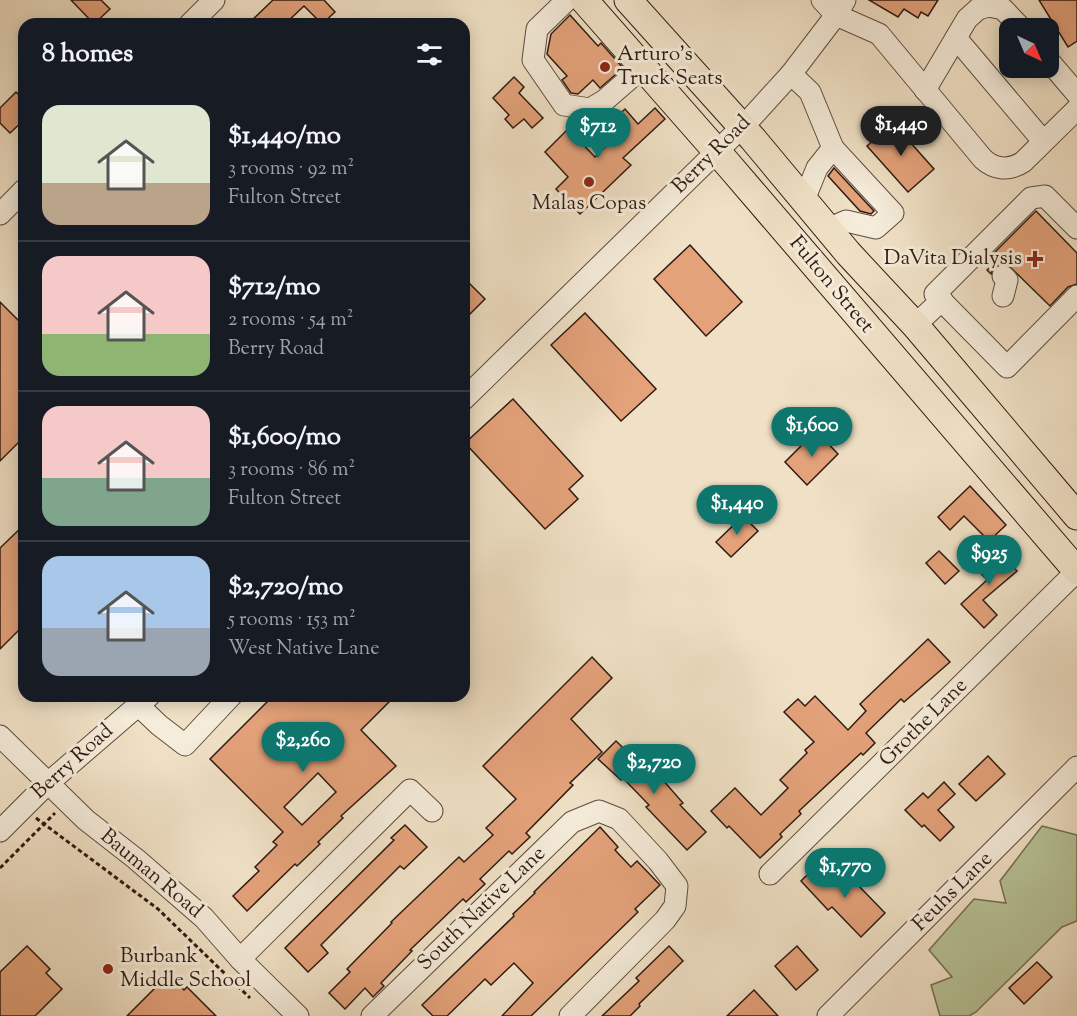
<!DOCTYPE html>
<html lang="en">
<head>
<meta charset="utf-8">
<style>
	:root { --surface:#171b24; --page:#242831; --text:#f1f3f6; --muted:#9ea1a6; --line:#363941; --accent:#0f766e }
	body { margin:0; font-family:"Sorts Mill Goudy",serif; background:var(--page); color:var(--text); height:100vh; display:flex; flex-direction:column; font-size:22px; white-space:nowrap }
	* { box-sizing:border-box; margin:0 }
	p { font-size:20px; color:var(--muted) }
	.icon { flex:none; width:33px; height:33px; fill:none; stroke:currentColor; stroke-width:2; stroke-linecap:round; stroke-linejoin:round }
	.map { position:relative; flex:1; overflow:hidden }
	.sheet { position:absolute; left:18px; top:18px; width:452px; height:684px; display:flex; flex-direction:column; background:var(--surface); border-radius:18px; box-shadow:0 3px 15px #0003 }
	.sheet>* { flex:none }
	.needle { width:39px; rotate:136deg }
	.controls { position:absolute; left:999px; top:18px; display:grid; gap:12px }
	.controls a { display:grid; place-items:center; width:60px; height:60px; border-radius:12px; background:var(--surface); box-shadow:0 3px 15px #0003; font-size:30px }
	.price { position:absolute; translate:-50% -51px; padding:0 14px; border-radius:21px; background:var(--accent); color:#fff; font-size:20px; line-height:39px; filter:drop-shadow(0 2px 3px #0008) }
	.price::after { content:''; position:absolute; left:50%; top:36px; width:18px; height:14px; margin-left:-9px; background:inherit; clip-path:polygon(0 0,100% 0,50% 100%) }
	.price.current { background:#222; color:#fff }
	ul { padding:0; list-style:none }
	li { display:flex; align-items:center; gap:18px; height:150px; padding:0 24px }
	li+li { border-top:2px solid var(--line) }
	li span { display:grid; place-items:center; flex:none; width:168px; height:120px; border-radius:18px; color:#555 }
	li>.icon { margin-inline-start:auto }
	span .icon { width:72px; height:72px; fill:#fffc; stroke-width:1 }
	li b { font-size:26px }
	h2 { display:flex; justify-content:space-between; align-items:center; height:72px; padding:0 24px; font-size:26px }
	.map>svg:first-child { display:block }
	.green { fill:#b7c397; stroke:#736e54; stroke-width:1.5 }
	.building { fill:#e4a27a; stroke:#2f1a12; stroke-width:1.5; fill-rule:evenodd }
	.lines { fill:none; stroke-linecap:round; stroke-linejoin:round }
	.minor-casing { stroke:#5f4c3f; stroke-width:23 }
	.major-casing { stroke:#2f1a12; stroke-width:29 }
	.path { stroke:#2f1a12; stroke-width:3; stroke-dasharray:4.5 3; stroke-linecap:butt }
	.minor { stroke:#f5ecda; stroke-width:21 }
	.major { stroke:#f0e1c6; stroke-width:27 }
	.poi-dot { fill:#8f2418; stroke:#f5ecda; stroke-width:2 }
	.labels { text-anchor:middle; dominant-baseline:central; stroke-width:6; stroke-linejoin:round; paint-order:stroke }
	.poi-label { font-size:21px; fill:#2f1a12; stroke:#f5ecda; text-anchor:start }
	.street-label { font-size:21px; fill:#2f1a12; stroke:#f5ecda }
</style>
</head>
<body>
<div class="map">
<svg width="1077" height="1016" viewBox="0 0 1077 1016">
	<rect width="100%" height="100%" fill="#f0e1c6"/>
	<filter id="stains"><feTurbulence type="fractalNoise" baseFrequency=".00333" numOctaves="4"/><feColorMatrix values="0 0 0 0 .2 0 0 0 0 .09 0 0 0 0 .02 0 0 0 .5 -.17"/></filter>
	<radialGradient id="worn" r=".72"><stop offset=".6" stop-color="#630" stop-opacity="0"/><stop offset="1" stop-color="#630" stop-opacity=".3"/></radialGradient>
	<!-- green -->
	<path class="green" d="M1042,826L1077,835V921L1062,927L976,1012L969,1016H940L931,985L952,977L929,950L974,899L1006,903L1000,881Z"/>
	<!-- building -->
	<g class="building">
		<path d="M71,0H101L110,9L94,24Z"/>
		<path d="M273,0H324L335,12L322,24L304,6L285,24H248Z"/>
		<path d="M869,0H938L928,16L921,12L918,18L904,9L898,17Z"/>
		<path d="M1039,0H1077V41L1068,47Z"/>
		<path d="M570,15L598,46L601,43L623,68L600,88L593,80L578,94L571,93L562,80L567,76L547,54L551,34Z"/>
		<path d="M514,77L524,87L519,93L543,118L532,128L524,119L513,128L505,119L509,115L493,98Z"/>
		<path d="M16,92L24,100V120L10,133L0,123V108Z"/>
		<path d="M655,108L665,119L623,158L631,165L580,214L556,189L568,177L545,152L568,129L595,157L618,134L609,124L625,109L638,124Z"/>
		<path d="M893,123L934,169L908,192L867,146Z"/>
		<path d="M834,168L874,211L871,214L860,211L828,176Z"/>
		<path d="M1036,211L1077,253V284L1068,287L1050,306L1007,264H1000L994,267L991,274L987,270L996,262L991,256Z"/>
		<path d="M690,245L742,302L706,336L654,279Z"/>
		<path d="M464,278L485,299L464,320Z"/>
		<path d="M0,302L24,326V437L0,461Z"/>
		<path d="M585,313L656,389L621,421L551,345Z"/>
		<path d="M513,399L583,476L569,489L578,499L545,529L465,443Z"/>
		<path d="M816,431L838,454L807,485L785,462Z"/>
		<path d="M970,486L1006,525L989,541L964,516L950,530L938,517Z"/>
		<path d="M743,516L758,531L731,557L716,542Z"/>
		<path d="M24,525V625L0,649V548Z"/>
		<path d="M996,548L1017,571L983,600L997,615L984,628L961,604L987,580L975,567Z"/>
		<path d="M939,551L959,571L945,584L926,563Z"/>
		<path d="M928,639L950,662L904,702L901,699L866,733L875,743L863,755L861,753L799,811L801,814L780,834L782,837L760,858L729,826L727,828L711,811L735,788L761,815L788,788L780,780L807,753L805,750L814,742L784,712L798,699L805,706L815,696L848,730L866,711L860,704Z"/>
		<path d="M592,657L612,678L571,719L602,752L570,783L573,785L526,833L530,837L512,854L509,851L480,879L485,884L466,902L463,899L410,950L412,951L381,983L384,986L373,997L365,988L345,1009L329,993L350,972L347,969L392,923L391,922L459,857L464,862L493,835L486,828L516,799L483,766Z"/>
		<path d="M273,696H395L361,730L396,766L341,816L343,818L318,842L320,844L297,866L295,864L247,911L233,896L259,871L255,867L277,845L273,842L283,832L210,759ZM318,773L336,792L302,825L284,807Z"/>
		<path d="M616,741L643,767L648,763L683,803L680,805L706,832L687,850L646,807L649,805L623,778L621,780L598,759Z"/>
		<path d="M988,756L1005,774L976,801L959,784Z"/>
		<path d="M944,782L955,794L938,810L954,827L940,841L924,825L922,827L905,810L923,793L928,798Z"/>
		<path d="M405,825L427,847L404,869L400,866L321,945L328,953L308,972L285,948L394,840L391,838Z"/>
		<path d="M600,827L618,847L615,850L631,867L637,861L660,885L635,909L638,912L531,1016H502L533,983L514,963L491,985L485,979L447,1016H433L422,1005L514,916L513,914L535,893L534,892Z"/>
		<path d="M817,865L835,883L847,870L858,881L856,883L885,913L861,937L832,907L828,910L801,881Z"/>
		<path d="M27,946L50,969L46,973L62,989L35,1016H0V972Z"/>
		<path d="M669,946L683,961L639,1004L640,1006L630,1016H602L639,981L636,978Z"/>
		<path d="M797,946L818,970L796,990L775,966Z"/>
		<path d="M1037,962L1052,977L1024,1004L1009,988Z"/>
		<path d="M168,975L184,990L187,987L216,1016H127Z"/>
		<path d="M754,990L778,1016H727Z"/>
	</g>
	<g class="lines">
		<!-- minor casing -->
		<g class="minor-casing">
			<g id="minor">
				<path d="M567,0L537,29L533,60L564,105L590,109L605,100L643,67"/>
				<path d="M822,0L836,15L879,34L983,159C995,170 1009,171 1023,162L1077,109"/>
				<path d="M190,24L214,0"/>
				<path d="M956,38L1043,141"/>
				<path d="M1048,60L1077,94"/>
				<path d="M791,74L810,92L833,148L817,168L804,200"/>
				<path d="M925,90L967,19L978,9L989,6L1003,9L1021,28"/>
				<path d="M0,214L24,190"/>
				<path d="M1077,228L1045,196L1031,198L935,294L1007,367L1077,296"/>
				<path d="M828,229L846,221L876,228L893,213L833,148"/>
				<path d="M1003,276L1007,280L1003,296"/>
				<path d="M915,325L942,300"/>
				<path d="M464,399L751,118L791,74L836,15L845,0"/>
				<path d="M138,705L159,725L185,745L231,696"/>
				<path d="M0,736L86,820L136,859L204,918L240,959L298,1016"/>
				<path d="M0,831L47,784L149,696"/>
				<path d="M770,874L1077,571"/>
				<path d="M240,959L410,790L432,811"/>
				<path d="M372,1016L572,822L599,811L619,819L658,861L677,886L675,906L665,920L570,1016"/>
				<path d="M828,1016L1077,767"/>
			</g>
		</g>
		<!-- major casing -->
		<g class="major-casing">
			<g id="major">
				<path d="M584,0L727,163L1077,571"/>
				<path d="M628,0L753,139L848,253L915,325L1077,516"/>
			</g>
		</g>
		<!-- path -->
		<g class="path">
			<path d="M36,818L158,909L250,998"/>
			<path d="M0,868L55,813"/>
		</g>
		<!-- minor -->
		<use href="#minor" class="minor"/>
		<!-- major -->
		<use href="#major" class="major"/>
	</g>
	<!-- markers -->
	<g class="poi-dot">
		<circle cx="605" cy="67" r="6"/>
		<circle cx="589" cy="182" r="6"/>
		<path d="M1032 250h6v6h6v6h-6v6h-6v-6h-6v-6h6z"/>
		<circle cx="108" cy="969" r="6"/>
	</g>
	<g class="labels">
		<!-- poi labels -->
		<g class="poi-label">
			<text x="617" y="55">Arturo's<tspan x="617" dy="24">Truck Seats</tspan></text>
			<text x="589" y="204" text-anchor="middle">Malas Copas</text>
			<text x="1022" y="259" text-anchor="end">DaVita Dialysis</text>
			<text x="120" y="957">Burbank<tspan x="120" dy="24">Middle School</tspan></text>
		</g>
		<!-- street labels -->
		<g class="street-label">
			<text transform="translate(712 155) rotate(-45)">Berry Road</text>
			<text transform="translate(831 285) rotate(50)">Fulton Street</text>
			<text transform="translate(924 723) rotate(-45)">Grothe Lane</text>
			<text transform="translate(73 762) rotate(-42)">Berry Road</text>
			<text transform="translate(151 874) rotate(40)">Bauman Road</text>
			<text transform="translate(953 892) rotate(-45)">Feuhs Lane</text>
			<text transform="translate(482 909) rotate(-44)">South Native Lane</text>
		</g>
	</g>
	<rect width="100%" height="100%" filter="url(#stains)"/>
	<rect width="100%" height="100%" fill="url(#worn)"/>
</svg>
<div class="controls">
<a><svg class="needle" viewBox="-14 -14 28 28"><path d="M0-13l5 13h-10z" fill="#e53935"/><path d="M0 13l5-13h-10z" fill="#9ea1a6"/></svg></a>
</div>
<b class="price current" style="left:901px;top:157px">$1,440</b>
<b class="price" style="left:598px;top:159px">$712</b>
<b class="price" style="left:812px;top:458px">$1,600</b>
<b class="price" style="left:737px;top:536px">$1,440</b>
<b class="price" style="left:989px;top:586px">$925</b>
<b class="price" style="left:303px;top:773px">$2,260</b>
<b class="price" style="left:654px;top:795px">$2,720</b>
<b class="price" style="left:845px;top:899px">$1,770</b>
<section class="sheet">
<h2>8 homes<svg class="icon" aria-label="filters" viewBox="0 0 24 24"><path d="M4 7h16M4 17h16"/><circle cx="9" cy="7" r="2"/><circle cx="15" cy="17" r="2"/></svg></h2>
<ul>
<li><span style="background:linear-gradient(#dfe7d0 65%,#b9a48a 0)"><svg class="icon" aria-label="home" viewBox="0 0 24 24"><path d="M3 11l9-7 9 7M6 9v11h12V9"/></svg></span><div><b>$1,440/mo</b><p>3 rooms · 92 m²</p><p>Fulton Street</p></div></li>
<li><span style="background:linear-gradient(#f6c9c9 65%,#8fb573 0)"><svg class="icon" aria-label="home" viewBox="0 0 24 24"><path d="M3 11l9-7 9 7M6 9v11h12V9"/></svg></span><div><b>$712/mo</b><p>2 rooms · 54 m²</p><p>Berry Road</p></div></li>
<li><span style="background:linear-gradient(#f6c9c9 60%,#7fa58c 0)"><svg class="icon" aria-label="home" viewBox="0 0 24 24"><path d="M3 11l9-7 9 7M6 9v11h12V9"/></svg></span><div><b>$1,600/mo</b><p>3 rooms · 86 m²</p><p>Fulton Street</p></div></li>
<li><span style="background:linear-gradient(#a9c7e8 60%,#9aa5b1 0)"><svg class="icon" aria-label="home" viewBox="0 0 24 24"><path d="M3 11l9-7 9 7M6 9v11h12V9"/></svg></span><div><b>$2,720/mo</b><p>5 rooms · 153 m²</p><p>West Native Lane</p></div></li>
</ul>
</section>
</div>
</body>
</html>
